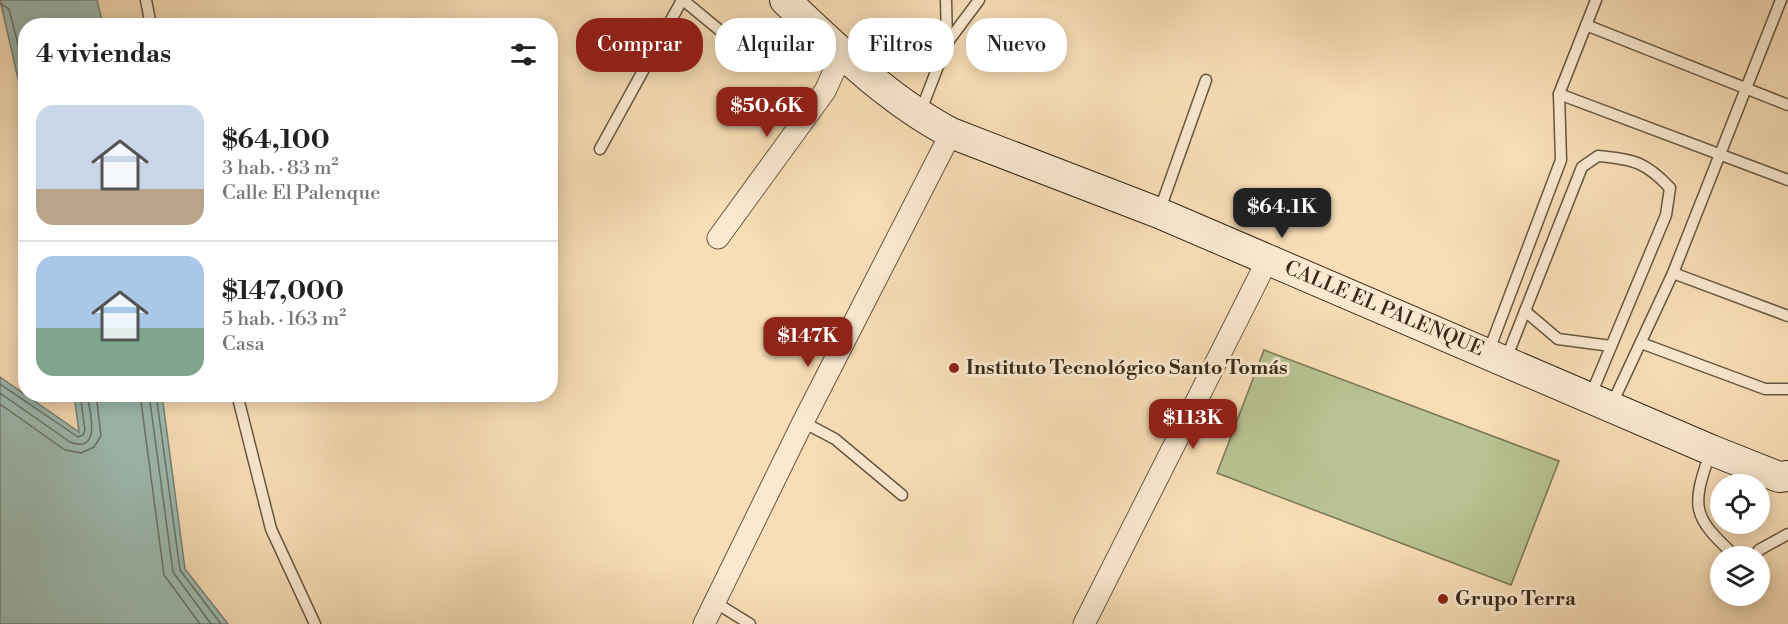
<!DOCTYPE html>
<html lang="es">
<head>
<meta charset="utf-8">
<style>
	:root { --surface:#fff; --page:#f2f2f2; --text:#222; --muted:#767676; --line:#e0e0e0; --accent:#8f2418 }
	body { margin:0; font-family:"Libre Bodoni",serif; background:var(--page); color:var(--text); height:100vh; display:flex; flex-direction:column; font-size:22px; white-space:nowrap }
	* { box-sizing:border-box; margin:0 }
	p { font-size:20px; color:var(--muted) }
	.icon { flex:none; width:33px; height:33px; fill:none; stroke:currentColor; stroke-width:2; stroke-linecap:round; stroke-linejoin:round }
	.map { position:relative; flex:1; overflow:hidden }
	.panel { position:absolute; left:18px; top:18px; width:540px; height:384px; display:flex; flex-direction:column; background:var(--surface); border-radius:24px; box-shadow:0 3px 15px #0003 }
	.panel>* { flex:none }
	.top-card { position:absolute; left:576px; top:18px; width:570px; height:54px; display:flex; gap:12px }
	.fabs { position:absolute; left:1710px; top:474px; display:grid; gap:12px }
	.fabs a { display:grid; place-items:center; width:60px; height:60px; border-radius:50%; background:var(--surface); box-shadow:0 3px 15px #0003; font-size:30px }
	.price { position:absolute; translate:-50% -51px; padding:0 14px; border-radius:12px; background:var(--accent); color:#fff; font-size:20px; line-height:39px; filter:drop-shadow(0 2px 3px #0008) }
	.price::after { content:''; position:absolute; left:50%; top:36px; width:18px; height:14px; margin-left:-9px; background:inherit; clip-path:polygon(0 0,100% 0,50% 100%) }
	.price.active { background:#222; color:#fff }
	ul { padding:0; list-style:none }
	li { display:flex; align-items:center; gap:18px; height:150px; padding:0 18px }
	li+li { border-top:2px solid var(--line) }
	li span { display:grid; place-items:center; flex:none; width:168px; height:120px; border-radius:18px; color:#555 }
	li>.icon { margin-inline-start:auto }
	span .icon { width:72px; height:72px; fill:#fffc; stroke-width:1 }
	li b { font-size:26px }
	h2 { display:flex; justify-content:space-between; align-items:center; height:72px; padding:0 18px; font-size:26px }
	.chip { padding:0 21px; border-radius:24px; background:var(--surface); box-shadow:0 3px 15px #0003; font-size:21px; line-height:54px }
	.chip.active { background:var(--accent); color:#fff }
	.map>svg:first-child { display:block }
	.garden { fill:#b8c292; stroke:#787656; stroke-width:1.5 }
	.water { fill:#9dbbb2; stroke:#748175; stroke-width:1.5 }
	.lines { fill:none; stroke-linecap:round; stroke-linejoin:round }
	.shore { stroke:#6a7266; stroke-width:1.5 }
	.lane-casing { stroke:#675741; stroke-width:13 }
	.street-casing { stroke:#675741; stroke-width:23 }
	.secondary-casing { stroke:#372a1a; stroke-width:32 }
	.lane { stroke:#fae9d0; stroke-width:10 }
	.street { stroke:#fae9d0; stroke-width:21 }
	.secondary { stroke:#fae9d0; stroke-width:30 }
	.poi-dot { fill:#8f2418; stroke:#fae9d0; stroke-width:2 }
	.labels { text-anchor:middle; dominant-baseline:central; stroke-width:6; stroke-linejoin:round; paint-order:stroke }
	.street-label { font-size:20px; fill:#372a1a; stroke:#fae9d0 }
	.poi-label { font-size:20px; font-weight:bold; fill:#372a1a; stroke:#fae9d0; text-anchor:start }
</style>
</head>
<body>
<div class="map">
<svg width="1788" height="624" viewBox="0 0 1788 624">
	<rect width="100%" height="100%" fill="#f8ddb6"/>
	<filter id="stains"><feTurbulence type="fractalNoise" baseFrequency=".00333" numOctaves="4"/><feColorMatrix values="0 0 0 0 .2 0 0 0 0 .09 0 0 0 0 .02 0 0 0 .5 -.17"/></filter>
	<radialGradient id="worn" r=".72"><stop offset=".6" stop-color="#630" stop-opacity="0"/><stop offset="1" stop-color="#630" stop-opacity=".3"/></radialGradient>
	<!-- garden -->
	<path class="garden" d="M1264,350L1559,461L1511,585L1217,473Z"/>
	<!-- water -->
	<g class="water">
		<path d="M0,0H97L103,25L26,26L25,109Z"/>
		<path d="M0,377L79,432L74,395H162L185,569L228,624H0Z"/>
	</g>
	<g class="lines">
		<!-- shore -->
		<g class="shore">
			<path d="M0,3L9,9L26,76"/>
			<path d="M0,384L78,437L83,435L85,430L80,394"/>
			<path d="M0,393L70,442C102,455 90,410 87,394"/>
			<path d="M140,394L164,575L200,624"/>
			<path d="M149,394L173,572L211,624"/>
			<path d="M156,394L180,570L221,624"/>
			<path d="M0,404L65,450L81,453L94,447L101,436L96,394"/>
		</g>
		<!-- lane casing -->
		<g class="lane-casing">
			<g id="lane">
				<path d="M146,0L151,26"/>
				<path d="M683,0L723,33"/>
				<path d="M1586,25L1788,105"/>
				<path d="M947,43L979,0"/>
				<path d="M1559,94L1788,180"/>
				<path d="M920,113L947,43L946,0"/>
				<path d="M600,149L682,0"/>
				<path d="M1159,212L1206,80"/>
				<path d="M1673,273L1788,316"/>
				<path d="M1525,311L1558,339L1611,346"/>
				<path d="M1641,343L1765,389H1788"/>
				<path d="M1488,353L1561,160L1559,94L1596,0"/>
				<path d="M1506,359L1582,167L1598,156C1633,159 1646,162 1670,188L1666,215L1590,397"/>
				<path d="M237,394L271,529L315,624"/>
				<path d="M1611,406L1673,273L1781,0"/>
				<path d="M803,422L835,439L902,495"/>
				<path d="M1710,453C1691,508 1692,516 1735,556"/>
				<path d="M1755,556L1759,550L1788,534"/>
				<path d="M716,603L750,624"/>
			</g>
		</g>
		<!-- street casing -->
		<g class="street-casing">
			<g id="street">
				<path d="M718,238L825,91L842,54"/>
				<path d="M704,624L803,422L951,133"/>
				<path d="M1084,624L1268,259"/>
			</g>
		</g>
		<!-- secondary casing -->
		<g class="secondary-casing">
			<path id="secondary" d="M785,0C836,48 888,100 951,133L1159,213L1711,450L1779,477L1788,476"/>
		</g>
		<!-- lane -->
		<use href="#lane" class="lane"/>
		<!-- street -->
		<use href="#street" class="street"/>
		<!-- secondary -->
		<use href="#secondary" class="secondary"/>
	</g>
	<!-- markers -->
	<g class="poi-dot">
		<circle cx="954" cy="368" r="6"/>
		<circle cx="1443" cy="599" r="6"/>
	</g>
	<g class="labels">
		<!-- street labels -->
		<g class="street-label">
			<text transform="translate(1384 309) rotate(23)">CALLE EL PALENQUE</text>
		</g>
		<!-- poi labels -->
		<g class="poi-label">
			<text x="966" y="368">Instituto Tecnológico Santo Tomás</text>
			<text x="1455" y="599">Grupo Terra</text>
		</g>
	</g>
	<rect width="100%" height="100%" filter="url(#stains)"/>
	<rect width="100%" height="100%" fill="url(#worn)"/>
</svg>
<div class="fabs">
<a><svg class="icon" aria-label="locate" viewBox="0 0 24 24"><circle cx="12" cy="12" r="6"/><path d="M12 2v4M12 18v4M2 12h4M18 12h4"/></svg></a>
<a><svg class="icon" aria-label="layers" viewBox="0 0 24 24"><path d="M12 4l9 5-9 5-9-5zM3 14l9 5 9-5"/></svg></a>
</div>
<b class="price" style="left:767px;top:138px">$50.6K</b>
<b class="price active" style="left:1282px;top:239px">$64.1K</b>
<b class="price" style="left:808px;top:368px">$147K</b>
<b class="price" style="left:1193px;top:450px">$113K</b>
<div class="top-card">
<a class="chip active">Comprar</a>
<a class="chip">Alquilar</a>
<a class="chip">Filtros</a>
<a class="chip">Nuevo</a>
</div>
<section class="panel">
<h2>4 viviendas<svg class="icon" aria-label="filters" viewBox="0 0 24 24"><path d="M4 7h16M4 17h16"/><circle cx="9" cy="7" r="2"/><circle cx="15" cy="17" r="2"/></svg></h2>
<ul>
<li><span style="background:linear-gradient(#c9d6e8 70%,#b9a48a 0)"><svg class="icon" aria-label="home" viewBox="0 0 24 24"><path d="M3 11l9-7 9 7M6 9v11h12V9"/></svg></span><div><b>$64,100</b><p>3 hab. · 83 m²</p><p>Calle El Palenque</p></div></li>
<li><span style="background:linear-gradient(#a9c7e8 60%,#7fa58c 0)"><svg class="icon" aria-label="home" viewBox="0 0 24 24"><path d="M3 11l9-7 9 7M6 9v11h12V9"/></svg></span><div><b>$147,000</b><p>5 hab. · 163 m²</p><p>Casa</p></div></li>
</ul>
</section>
</div>
</body>
</html>
